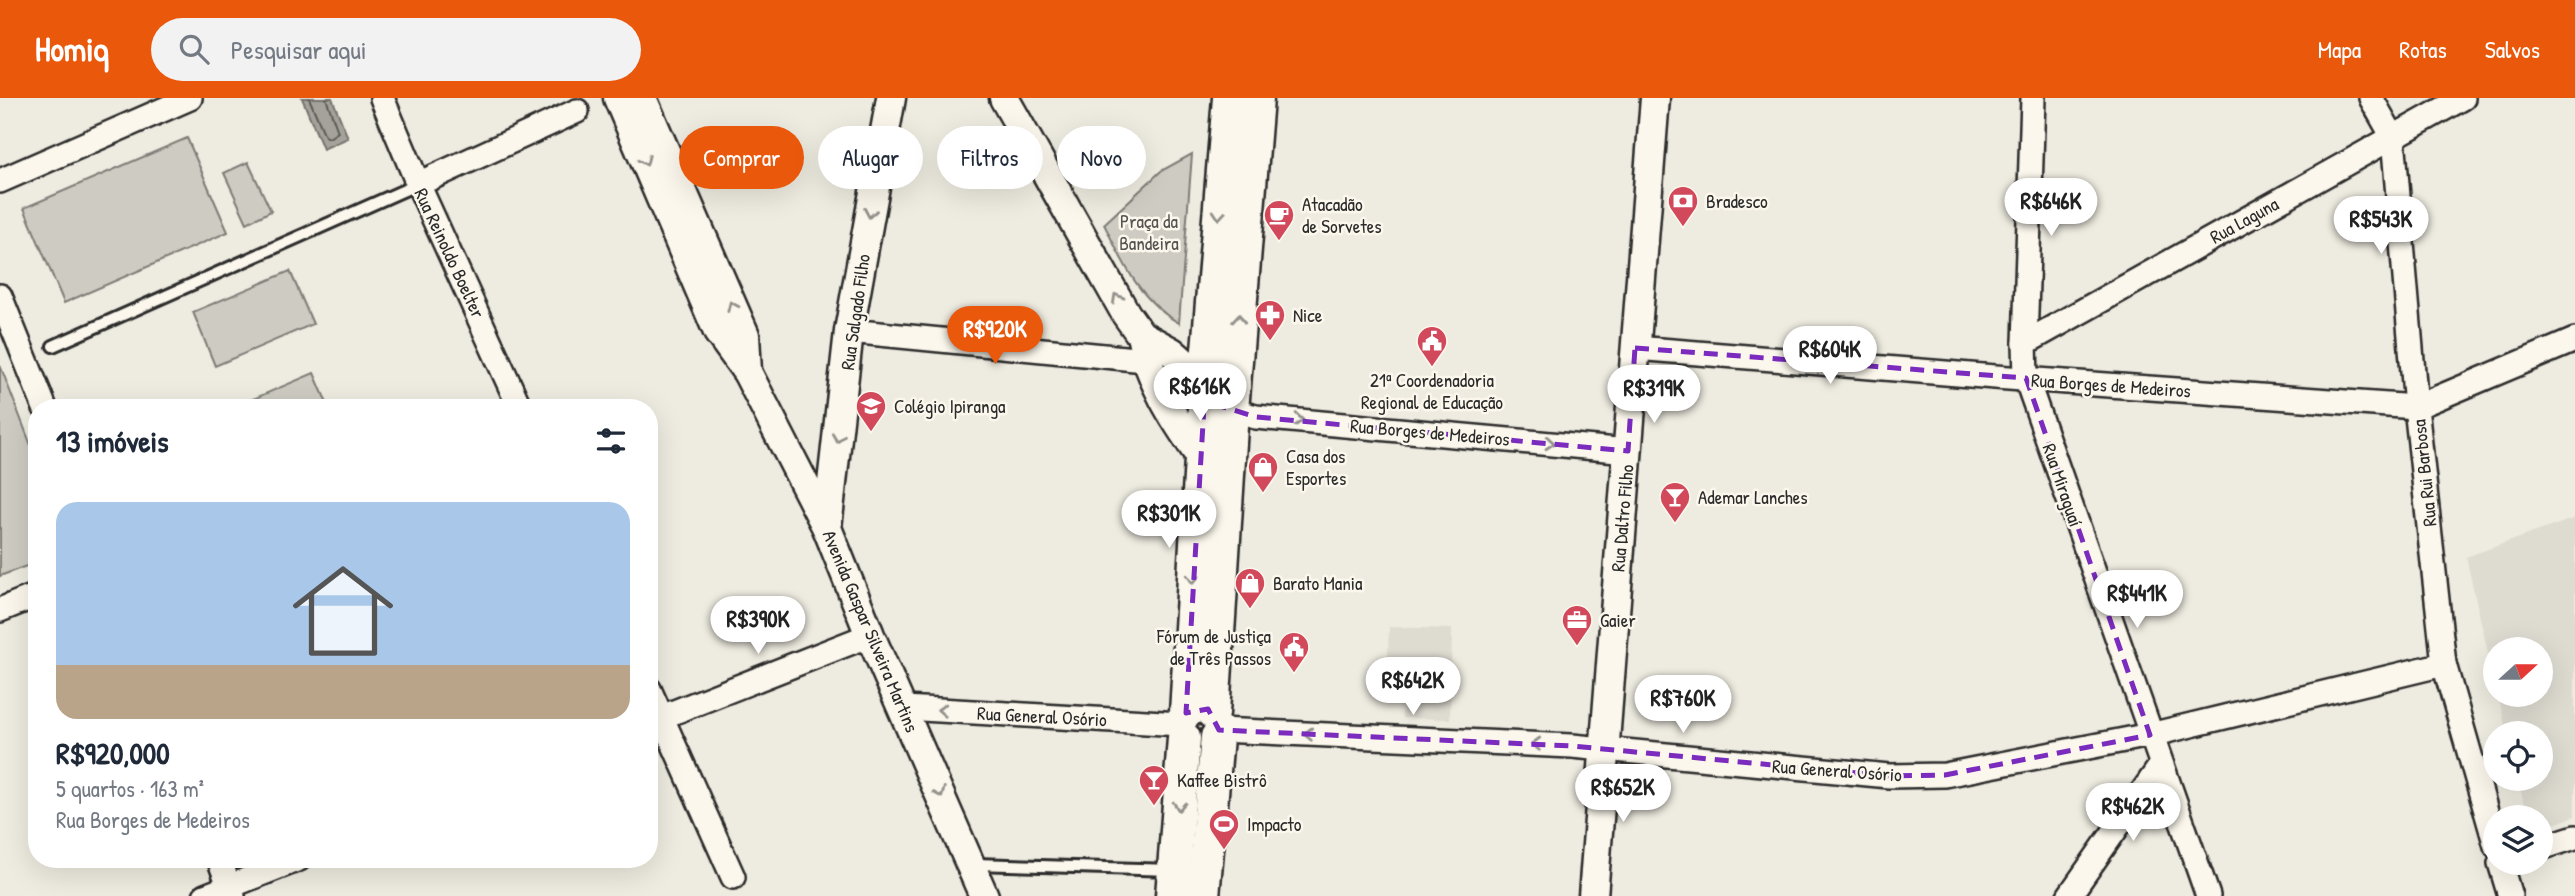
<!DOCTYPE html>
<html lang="pt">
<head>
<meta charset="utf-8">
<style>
	:root { --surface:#fff; --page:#f2f2f3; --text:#1f2937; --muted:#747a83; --accent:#ea580c }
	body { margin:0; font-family:"Patrick Hand",sans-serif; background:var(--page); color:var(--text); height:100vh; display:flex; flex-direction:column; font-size:26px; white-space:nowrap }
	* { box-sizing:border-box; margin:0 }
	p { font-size:23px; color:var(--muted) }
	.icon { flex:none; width:38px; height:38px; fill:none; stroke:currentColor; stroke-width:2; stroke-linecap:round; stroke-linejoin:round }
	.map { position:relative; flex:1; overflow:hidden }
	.panel { position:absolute; left:28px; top:301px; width:630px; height:469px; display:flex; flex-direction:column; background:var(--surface); border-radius:28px; box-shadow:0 7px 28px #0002 }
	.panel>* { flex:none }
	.hud { position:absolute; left:679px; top:28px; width:665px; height:63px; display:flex; gap:14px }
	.needle { width:46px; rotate:69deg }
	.tools { position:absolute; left:2483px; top:539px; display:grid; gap:14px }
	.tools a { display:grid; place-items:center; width:70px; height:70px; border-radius:50%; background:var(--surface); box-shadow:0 7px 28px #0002; font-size:35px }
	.price { position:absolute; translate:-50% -60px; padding:0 16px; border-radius:24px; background:#fff; color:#222; font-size:23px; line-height:46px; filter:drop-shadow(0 2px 4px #0008) }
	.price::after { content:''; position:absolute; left:50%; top:42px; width:21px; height:16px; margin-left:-10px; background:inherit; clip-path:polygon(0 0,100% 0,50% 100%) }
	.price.active { background:var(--accent); color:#fff }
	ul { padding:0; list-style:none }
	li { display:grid; align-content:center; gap:14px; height:371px; padding:0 28px }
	li span { display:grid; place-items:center; height:217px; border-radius:21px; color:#555 }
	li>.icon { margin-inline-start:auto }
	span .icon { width:126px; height:126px; fill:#fffc; stroke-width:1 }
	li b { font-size:30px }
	h2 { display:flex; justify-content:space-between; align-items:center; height:84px; padding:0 28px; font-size:30px }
	.pill { padding:0 24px; border-radius:32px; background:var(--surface); box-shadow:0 7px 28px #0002; font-size:24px; line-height:63px }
	.pill.active { background:var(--accent); color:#fff }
	header { display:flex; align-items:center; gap:42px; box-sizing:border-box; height:98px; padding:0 35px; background:var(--accent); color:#fff }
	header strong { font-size:33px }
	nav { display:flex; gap:38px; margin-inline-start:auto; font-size:24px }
	.search { width:490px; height:63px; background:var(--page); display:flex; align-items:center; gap:18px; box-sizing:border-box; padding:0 24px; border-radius:38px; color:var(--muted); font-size:26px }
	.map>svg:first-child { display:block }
	.built { fill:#dedbd1 }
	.green { fill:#cecbc2; stroke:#7c7b76; stroke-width:2 }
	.water { fill:#a4a29a; stroke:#74726e; stroke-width:2 }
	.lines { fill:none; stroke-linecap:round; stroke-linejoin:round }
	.shore { stroke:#5b5b57; stroke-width:2 }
	.service-casing { stroke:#2b2b2b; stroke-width:16 }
	.minor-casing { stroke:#2b2b2b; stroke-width:28 }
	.tertiary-casing { stroke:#2b2b2b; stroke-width:33 }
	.secondary-casing { stroke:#2b2b2b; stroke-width:37 }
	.service { stroke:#fbf7ec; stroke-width:10 }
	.minor { stroke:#fbf7ec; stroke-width:23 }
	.tertiary { stroke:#fbf7ec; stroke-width:28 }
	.secondary { stroke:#fbf7ec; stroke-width:32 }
	.oneway { stroke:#93918c }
	.marked { fill:none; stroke:#7b2cbf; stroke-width:5; stroke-dasharray:14 9; stroke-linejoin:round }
	.labels { text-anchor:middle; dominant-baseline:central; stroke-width:5; stroke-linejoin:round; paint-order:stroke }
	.poi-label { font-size:19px; fill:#2b2b2b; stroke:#fbf7ec; text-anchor:start }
	.street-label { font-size:19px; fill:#2b2b2b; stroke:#fbf7ec }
	.park-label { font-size:19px; fill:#545351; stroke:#fbf7ec }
</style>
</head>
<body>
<header>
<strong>Homiq</strong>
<div class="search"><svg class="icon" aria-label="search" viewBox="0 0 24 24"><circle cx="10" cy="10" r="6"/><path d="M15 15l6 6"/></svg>Pesquisar aqui</div>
<nav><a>Mapa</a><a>Rotas</a><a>Salvos</a></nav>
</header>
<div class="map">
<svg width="2575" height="798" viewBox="0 0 2575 798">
	<rect width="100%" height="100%" fill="#eeebe0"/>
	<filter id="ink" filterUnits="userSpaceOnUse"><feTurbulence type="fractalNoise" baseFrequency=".0143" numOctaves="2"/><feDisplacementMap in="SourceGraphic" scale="14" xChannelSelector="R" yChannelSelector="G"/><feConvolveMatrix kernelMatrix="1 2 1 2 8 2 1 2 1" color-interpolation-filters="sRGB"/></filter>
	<g filter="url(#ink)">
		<!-- built -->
		<g class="built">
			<path d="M2575,420V718L2541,731V719H2527L2518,681H2541V635H2507L2498,597H2541V551H2496L2495,585L2466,459Z"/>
			<path d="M1389,529L1452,531L1450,621L1402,620L1404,560L1388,559Z"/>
		</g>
		<!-- green -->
		<g class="green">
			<path d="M187,40L228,134L64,205L24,110Z"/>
			<path d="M1192,56L1179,225C1140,203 1123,165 1104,126L1161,73Z"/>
			<path d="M248,64L271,113L247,125L224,75Z"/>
			<path d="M290,173L313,226L215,268L193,214Z"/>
			<path d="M0,267L37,363V464L0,478Z"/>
			<path d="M314,275L329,310H232Z"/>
		</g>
		<!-- water -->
		<path class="water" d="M302,0H332L348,40L323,51Z"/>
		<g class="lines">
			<!-- shore -->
			<path class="shore" d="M309,0L325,38L329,40L338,34L326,0"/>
			<!-- service casing -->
			<g class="service-casing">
				<g id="service">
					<path d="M53,248L418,86"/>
					<path d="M974,766L1172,772"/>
				</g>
			</g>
			<!-- minor casing -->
			<g class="minor-casing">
				<g id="minor">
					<path d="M382,0L418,86L520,310"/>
					<path d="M2033,0L2025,245L2026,280L2208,798"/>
					<path d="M2371,0L2393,39L2416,309L2444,566L2496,748"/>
					<path d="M0,83L190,0"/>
					<path d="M418,86L577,13"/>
					<path d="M0,198L45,310"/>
					<path d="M849,233L1145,262"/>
					<path d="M2025,245L2463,0"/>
					<path d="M1635,250L1995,279L2416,309L2575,242"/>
					<path d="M1232,313L1256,319L1628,353"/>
					<path d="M0,512L37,497"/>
					<path d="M649,591L733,779"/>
					<path d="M904,610L1181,626"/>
					<path d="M649,624L870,537"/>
					<path d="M1219,632L1572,648L1889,678L1945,677L2150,637L2444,566"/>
					<path d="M2541,750L2575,739"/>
					<path d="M219,761L233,798"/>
					<path d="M2500,765L2510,798"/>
					<path d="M205,798L299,761"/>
					<path d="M2069,798L2161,667"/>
				</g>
			</g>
			<!-- tertiary casing -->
			<g class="tertiary-casing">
				<g id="tertiary">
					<path d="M618,0L718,234L747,274L827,430L870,537L984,798"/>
					<path d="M642,0L745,237L747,274"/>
					<path d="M1004,0L1126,216L1141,237L1172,254L1195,274L1212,301"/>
					<path d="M1141,237C1149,283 1174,321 1200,358"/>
					<path d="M827,430L849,233L891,0"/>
					<path d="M1593,798L1655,0"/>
				</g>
			</g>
			<!-- secondary casing -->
			<g class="secondary-casing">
				<g id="secondary">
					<path d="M1186,615L1206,276L1229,0"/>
					<path d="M1213,615L1232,313L1257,0"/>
					<path d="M1172,798L1184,640"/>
					<path d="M1203,798L1217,639"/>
				</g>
			</g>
			<!-- service -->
			<use href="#service" class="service"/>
			<!-- minor -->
			<use href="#minor" class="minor"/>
			<!-- tertiary -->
			<use href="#tertiary" class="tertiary"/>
			<!-- secondary -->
			<use href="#secondary" class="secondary"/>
		</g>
		<!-- one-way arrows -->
		<defs><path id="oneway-chevron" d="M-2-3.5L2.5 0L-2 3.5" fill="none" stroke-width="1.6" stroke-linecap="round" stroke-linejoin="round" transform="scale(1.75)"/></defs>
		<g class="oneway">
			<use href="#oneway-chevron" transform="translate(645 63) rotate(67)"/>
			<use href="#oneway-chevron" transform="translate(870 115) rotate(100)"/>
			<use href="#oneway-chevron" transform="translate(1219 117) rotate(95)"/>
			<use href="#oneway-chevron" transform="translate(1117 200) rotate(-119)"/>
			<use href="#oneway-chevron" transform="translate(732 208) rotate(-114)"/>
			<use href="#oneway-chevron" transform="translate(1239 221) rotate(-85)"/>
			<use href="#oneway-chevron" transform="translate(1299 322) rotate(5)"/>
			<use href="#oneway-chevron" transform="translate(838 340) rotate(97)"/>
			<use href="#oneway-chevron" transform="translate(1550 345) rotate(5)"/>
			<use href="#oneway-chevron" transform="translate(1193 481) rotate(93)"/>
			<use href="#oneway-chevron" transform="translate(942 612) rotate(-177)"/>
			<use href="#oneway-chevron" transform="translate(1308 636) rotate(-178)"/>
			<use href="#oneway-chevron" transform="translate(1536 646) rotate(-178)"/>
			<use href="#oneway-chevron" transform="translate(940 695) rotate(67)"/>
			<use href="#oneway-chevron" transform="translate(1179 708) rotate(94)"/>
		</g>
	</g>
	<!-- marked area -->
	<path class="marked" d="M1635,250L2026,280L2150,637L1945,677L1889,678L1572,648L1219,632L1208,611L1186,615L1205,291L1217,307L1256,319L1628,353Z"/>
	<!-- icons -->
	<defs>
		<g id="bank-pin" transform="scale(1.575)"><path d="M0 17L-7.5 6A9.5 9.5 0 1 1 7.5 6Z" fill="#d1495b" stroke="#fbf7ec"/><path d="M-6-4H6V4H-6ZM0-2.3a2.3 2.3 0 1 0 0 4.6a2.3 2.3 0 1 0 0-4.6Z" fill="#fff"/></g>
		<g id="cafe-pin" transform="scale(1.575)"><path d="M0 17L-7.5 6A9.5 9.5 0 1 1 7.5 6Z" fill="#d1495b" stroke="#fbf7ec"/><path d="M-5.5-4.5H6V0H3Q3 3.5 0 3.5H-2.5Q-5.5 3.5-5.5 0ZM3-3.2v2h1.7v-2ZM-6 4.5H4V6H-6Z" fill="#fff"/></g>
		<g id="pharmacy-pin" transform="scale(1.575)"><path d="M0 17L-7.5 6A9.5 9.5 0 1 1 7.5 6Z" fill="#d1495b" stroke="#fbf7ec"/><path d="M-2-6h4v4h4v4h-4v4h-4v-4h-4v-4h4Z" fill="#fff"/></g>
		<g id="civic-pin" transform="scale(1.575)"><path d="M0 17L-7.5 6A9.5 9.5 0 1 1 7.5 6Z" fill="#d1495b" stroke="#fbf7ec"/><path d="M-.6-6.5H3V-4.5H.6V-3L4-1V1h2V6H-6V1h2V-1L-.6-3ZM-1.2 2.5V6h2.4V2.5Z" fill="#fff"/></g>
		<g id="school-pin" transform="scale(1.575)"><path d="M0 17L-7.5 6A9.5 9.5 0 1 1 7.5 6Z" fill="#d1495b" stroke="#fbf7ec"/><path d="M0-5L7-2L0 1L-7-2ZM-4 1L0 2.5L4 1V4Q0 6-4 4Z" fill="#fff"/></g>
		<g id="shop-pin" transform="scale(1.575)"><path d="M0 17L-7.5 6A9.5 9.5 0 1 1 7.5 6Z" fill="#d1495b" stroke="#fbf7ec"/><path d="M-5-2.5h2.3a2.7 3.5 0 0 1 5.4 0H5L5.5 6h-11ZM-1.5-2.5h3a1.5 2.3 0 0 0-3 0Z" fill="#fff"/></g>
		<g id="bar-pin" transform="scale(1.575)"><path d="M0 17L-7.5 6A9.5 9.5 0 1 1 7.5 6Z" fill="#d1495b" stroke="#fbf7ec"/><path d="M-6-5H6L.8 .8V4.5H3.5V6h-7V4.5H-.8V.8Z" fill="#fff"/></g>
		<g id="office-pin" transform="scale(1.575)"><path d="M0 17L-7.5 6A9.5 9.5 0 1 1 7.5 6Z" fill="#d1495b" stroke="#fbf7ec"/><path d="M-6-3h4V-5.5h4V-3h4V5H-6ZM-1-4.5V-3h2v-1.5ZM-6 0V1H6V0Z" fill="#fff"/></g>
		<g id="stadium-pin" transform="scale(1.575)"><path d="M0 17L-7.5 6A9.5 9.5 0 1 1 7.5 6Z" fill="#d1495b" stroke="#fbf7ec"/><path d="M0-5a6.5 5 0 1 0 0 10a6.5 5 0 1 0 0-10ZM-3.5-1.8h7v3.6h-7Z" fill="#fff"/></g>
	</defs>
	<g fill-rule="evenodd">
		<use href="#bank-pin" x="1683" y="103"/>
		<use href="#cafe-pin" x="1279" y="117"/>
		<use href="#pharmacy-pin" x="1270" y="217"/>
		<use href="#civic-pin" x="1432" y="243"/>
		<use href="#school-pin" x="871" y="308"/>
		<use href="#shop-pin" x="1263" y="369"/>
		<use href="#bar-pin" x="1675" y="399"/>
		<use href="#shop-pin" x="1250" y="485"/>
		<use href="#office-pin" x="1577" y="522"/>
		<use href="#civic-pin" x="1294" y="549"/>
		<use href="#bar-pin" x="1154" y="682"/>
		<use href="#stadium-pin" x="1224" y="726"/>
	</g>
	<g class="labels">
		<!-- poi labels -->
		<g class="poi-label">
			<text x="1706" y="103">Bradesco</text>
			<text x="1302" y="106">Atacadão<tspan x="1302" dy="22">de Sorvetes</tspan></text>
			<text x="1293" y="217">Nice</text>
			<text x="1432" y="282" text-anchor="middle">21ª Coordenadoria<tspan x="1432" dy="22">Regional de Educação</tspan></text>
			<text x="894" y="308">Colégio Ipiranga</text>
			<text x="1286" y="358">Casa dos<tspan x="1286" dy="22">Esportes</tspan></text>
			<text x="1698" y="399">Ademar Lanches</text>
			<text x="1273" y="485">Barato Mania</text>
			<text x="1600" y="522">Gaier</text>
			<text x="1271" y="538" text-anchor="end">Fórum de Justiça<tspan x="1271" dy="22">de Três Passos</tspan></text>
			<text x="1177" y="682">Kaffee Bistrô</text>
			<text x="1247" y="726">Impacto</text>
		</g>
		<!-- street labels -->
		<g class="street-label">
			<text transform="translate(2244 122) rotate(-29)">Rua Laguna</text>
			<text transform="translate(450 155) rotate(65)">Rua Reinoldo Boelter</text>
			<text transform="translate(855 214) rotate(-82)">Rua Salgado Filho</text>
			<text transform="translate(2111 287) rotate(4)">Rua Borges de Medeiros</text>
			<text transform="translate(1430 334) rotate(5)">Rua Borges de Medeiros</text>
			<text transform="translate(2424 375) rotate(-96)">Rua Rui Barbosa</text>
			<text transform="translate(2063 387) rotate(71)">Rua Miraguaí</text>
			<text transform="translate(1622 420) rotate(-85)">Rua Daltro Filho</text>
			<text transform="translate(871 533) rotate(67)">Avenida Gaspar Silveira Martins</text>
			<text transform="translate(1042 618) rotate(3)">Rua General Osório</text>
			<text transform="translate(1837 672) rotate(4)">Rua General Osório</text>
		</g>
		<!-- park labels -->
		<g class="park-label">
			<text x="1149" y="123">Praça da<tspan x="1149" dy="22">Bandeira</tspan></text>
		</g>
	</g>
</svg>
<div class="tools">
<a><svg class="needle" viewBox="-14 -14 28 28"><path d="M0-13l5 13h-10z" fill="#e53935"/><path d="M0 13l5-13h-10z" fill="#747a83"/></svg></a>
<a><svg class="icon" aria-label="locate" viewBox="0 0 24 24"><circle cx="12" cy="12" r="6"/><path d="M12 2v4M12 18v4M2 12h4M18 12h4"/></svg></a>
<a><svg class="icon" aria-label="layers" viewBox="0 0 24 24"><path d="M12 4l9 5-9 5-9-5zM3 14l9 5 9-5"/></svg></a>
</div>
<b class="price" style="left:2051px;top:140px">R$646K</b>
<b class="price" style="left:2381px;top:158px">R$543K</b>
<b class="price active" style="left:995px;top:268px">R$920K</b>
<b class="price" style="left:1830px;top:288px">R$604K</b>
<b class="price" style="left:1200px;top:325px">R$616K</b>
<b class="price" style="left:1654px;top:327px">R$319K</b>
<b class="price" style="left:1169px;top:452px">R$301K</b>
<b class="price" style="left:2137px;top:532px">R$441K</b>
<b class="price" style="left:758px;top:558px">R$390K</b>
<b class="price" style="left:1413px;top:619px">R$642K</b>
<b class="price" style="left:1683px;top:637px">R$760K</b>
<b class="price" style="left:1623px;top:726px">R$652K</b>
<b class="price" style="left:2133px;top:745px">R$462K</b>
<div class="hud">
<a class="pill active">Comprar</a>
<a class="pill">Alugar</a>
<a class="pill">Filtros</a>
<a class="pill">Novo</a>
</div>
<section class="panel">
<h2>13 imóveis<svg class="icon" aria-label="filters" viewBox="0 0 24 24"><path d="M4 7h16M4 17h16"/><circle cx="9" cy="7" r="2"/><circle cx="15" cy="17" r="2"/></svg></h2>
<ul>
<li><span style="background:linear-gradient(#a9c7e8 75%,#b9a48a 0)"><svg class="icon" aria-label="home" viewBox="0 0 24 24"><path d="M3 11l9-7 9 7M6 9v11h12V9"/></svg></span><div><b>R$920,000</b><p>5 quartos · 163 m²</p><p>Rua Borges de Medeiros</p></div></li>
</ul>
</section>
</div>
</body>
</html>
